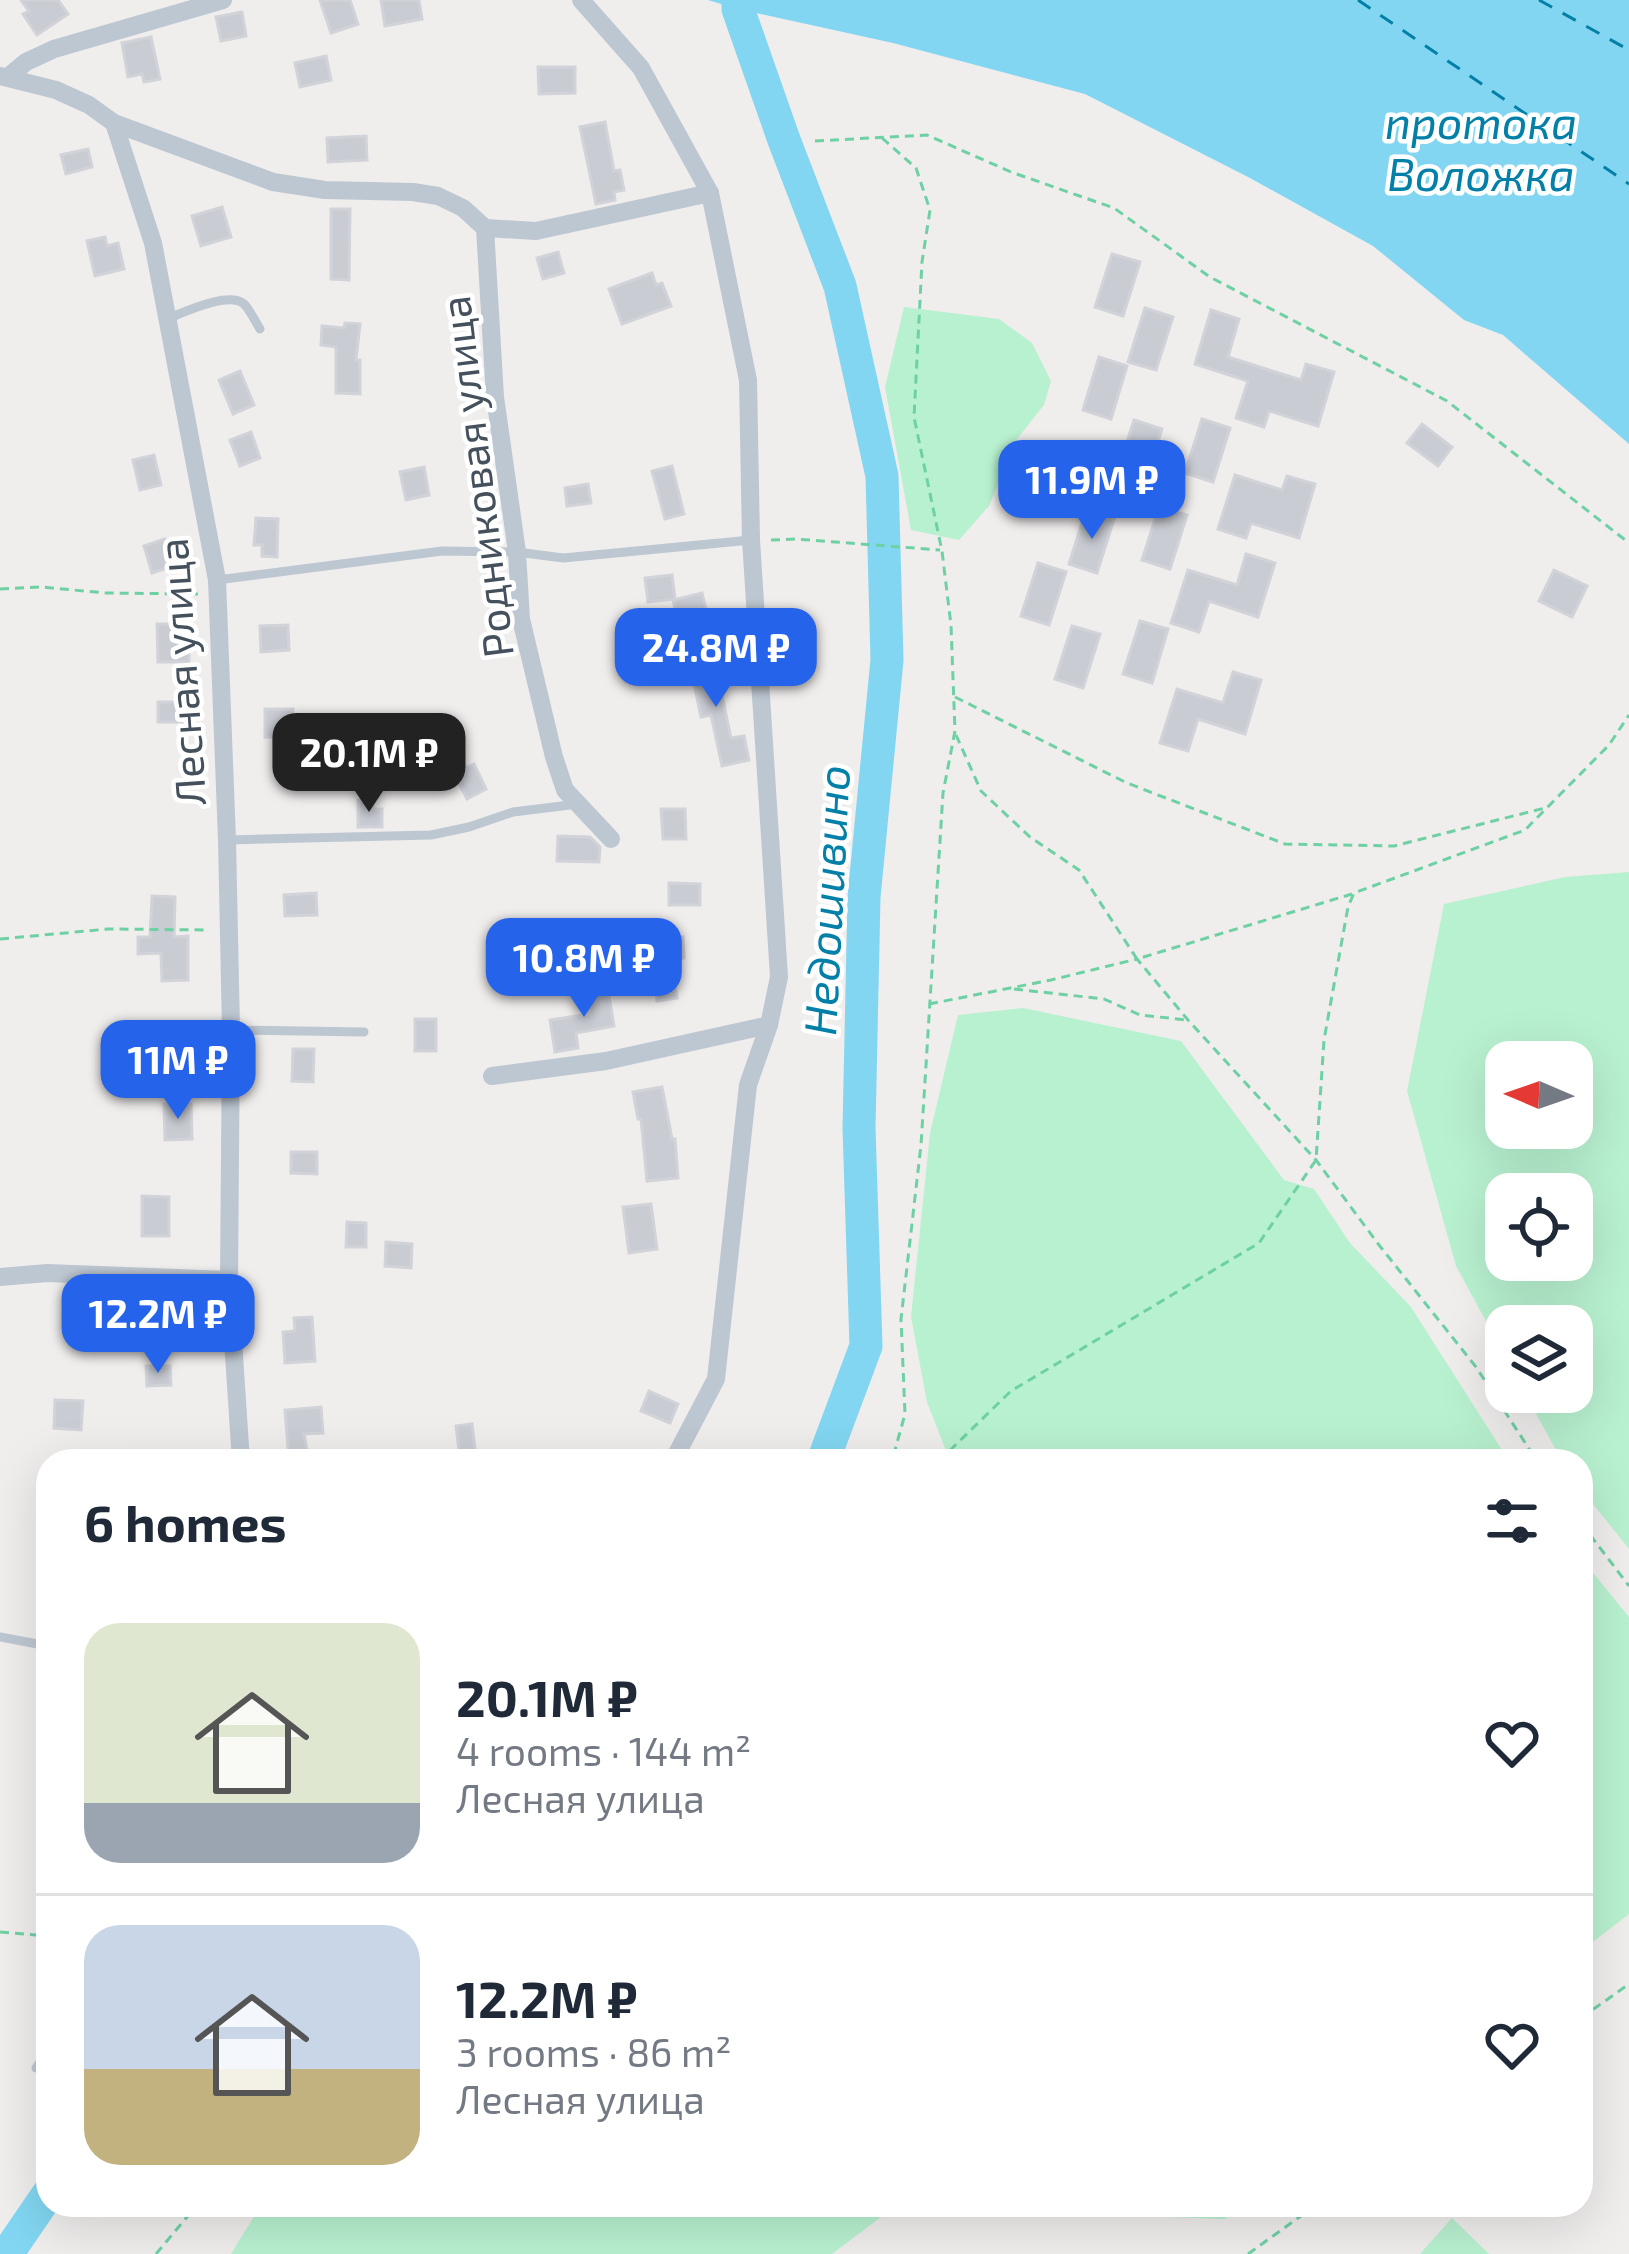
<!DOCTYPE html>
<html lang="en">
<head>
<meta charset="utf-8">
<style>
	:root { --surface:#fff; --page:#f6f6f7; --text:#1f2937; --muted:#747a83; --line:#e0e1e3; --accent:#2563eb }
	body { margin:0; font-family:"Exo 2",sans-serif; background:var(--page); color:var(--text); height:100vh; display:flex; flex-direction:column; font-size:45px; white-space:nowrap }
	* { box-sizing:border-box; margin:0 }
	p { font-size:39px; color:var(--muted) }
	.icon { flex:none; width:66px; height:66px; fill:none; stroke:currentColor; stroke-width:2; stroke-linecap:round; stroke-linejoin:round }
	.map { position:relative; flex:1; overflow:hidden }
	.panel { position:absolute; left:36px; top:1449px; width:1557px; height:768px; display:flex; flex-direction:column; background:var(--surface); border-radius:36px; box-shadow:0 12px 48px #0002 }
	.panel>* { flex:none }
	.needle { width:78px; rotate:272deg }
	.fabs { position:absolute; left:1485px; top:1041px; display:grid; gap:24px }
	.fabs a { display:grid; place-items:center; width:108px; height:108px; border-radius:24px; background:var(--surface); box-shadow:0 12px 48px #0002; font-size:60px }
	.price { position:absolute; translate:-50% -102px; padding:0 27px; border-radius:24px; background:var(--accent); color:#fff; font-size:39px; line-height:78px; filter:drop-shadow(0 3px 6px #0008) }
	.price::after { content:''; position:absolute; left:50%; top:72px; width:36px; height:27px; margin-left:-18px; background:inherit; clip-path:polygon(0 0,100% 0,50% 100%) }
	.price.selected { background:#222; color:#fff }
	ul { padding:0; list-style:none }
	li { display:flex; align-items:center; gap:36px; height:300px; padding:0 48px }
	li+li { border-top:3px solid var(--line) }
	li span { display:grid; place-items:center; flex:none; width:336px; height:240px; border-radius:36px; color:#555 }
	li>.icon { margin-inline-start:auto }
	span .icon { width:144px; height:144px; fill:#fffc; stroke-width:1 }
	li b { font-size:51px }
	h2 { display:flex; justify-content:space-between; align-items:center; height:144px; padding:0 48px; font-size:51px }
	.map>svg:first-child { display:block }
	.green { fill:#b8f1d0; fill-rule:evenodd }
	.water { fill:#82d6f1 }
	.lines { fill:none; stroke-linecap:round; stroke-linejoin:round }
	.river { stroke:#82d6f1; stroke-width:33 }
	.ferry { stroke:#0480a8; stroke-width:3; stroke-dasharray:15 12; stroke-linecap:butt }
	.building { fill:#c9ccd3; stroke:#d1d3d9; stroke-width:3 }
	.path { stroke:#6ed1a4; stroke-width:3; stroke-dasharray:9 6; stroke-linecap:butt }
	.service { stroke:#bdc7d1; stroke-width:9 }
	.minor { stroke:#bdc7d1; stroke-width:18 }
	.labels { text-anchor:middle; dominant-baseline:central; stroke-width:9; stroke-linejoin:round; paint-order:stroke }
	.street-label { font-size:42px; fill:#44505c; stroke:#fff }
	.water-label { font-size:45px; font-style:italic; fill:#0480a8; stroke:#fff }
</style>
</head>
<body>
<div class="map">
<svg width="1629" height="2254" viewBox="0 0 1629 2254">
	<rect width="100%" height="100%" fill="#f0eded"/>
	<!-- green -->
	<g class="green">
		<path d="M904,307L999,319L1032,343L1051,381L1044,405L1017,439L989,506L959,540L911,530L885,387Z"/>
		<path d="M1629,872V1549L1581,1489V1461H1562L1524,1392H1572V1326H1506V1358L1456,1266L1407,1091L1444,904L1565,877ZM1506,1062H1572V1128H1506ZM1506,1194H1572V1260H1506Z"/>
		<path d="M1023,1008L1181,1041L1284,1180L1314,1189L1350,1243L1411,1307L1509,1461H950L927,1402L911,1317L930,1133L958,1015Z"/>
		<path d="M1581,1558L1629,1617V1914L1581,1951Z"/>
		<path d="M261,2205H897L832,2254H231Z"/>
		<path d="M1031,2205H1247L1224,2219L1039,2212Z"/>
		<path d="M1452,2218L1489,2254H1420Z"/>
	</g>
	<!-- water -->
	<path class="water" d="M708,0H1629V444L1503,335L1464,320L1373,246L1250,178L1085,94L893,43L738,9Z"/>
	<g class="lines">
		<!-- river -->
		<g class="river">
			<path d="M738,0V9L784,140L840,286L882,476L887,660L864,897L859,1128L866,1346L823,1461"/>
			<path d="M7,2254L48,2194"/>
		</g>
		<!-- ferry -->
		<g class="ferry">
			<path d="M1358,0L1629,184"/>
			<path d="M1539,0L1629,50"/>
		</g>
	</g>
	<!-- building -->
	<g class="building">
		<path d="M21,0H58L68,14L37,35L23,14L29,11Z"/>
		<path d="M320,0H350L358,24L331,33Z"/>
		<path d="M381,0H419L422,19L385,26Z"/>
		<path d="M242,12L246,36L221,41L216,17Z"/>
		<path d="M151,37L160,79L144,82L142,74L128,77L122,43Z"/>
		<path d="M326,56L331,80L300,87L295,63Z"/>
		<path d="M538,67H575V93L539,94Z"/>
		<path d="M605,122L614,171L620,170L624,190L614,192L615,200L596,204L580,127Z"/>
		<path d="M366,136L367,160L328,162L327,138Z"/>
		<path d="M88,149L92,167L66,174L61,155Z"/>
		<path d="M222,207L231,237L201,246L192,216Z"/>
		<path d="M331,209H350L349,280L331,279Z"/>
		<path d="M105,237L107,246L118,243L124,269L95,276L87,241Z"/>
		<path d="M558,252L564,273L543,279L537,258Z"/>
		<path d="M1112,254L1140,262L1123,316L1095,307Z"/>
		<path d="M652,273L656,285L662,283L671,306L622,324L609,289Z"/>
		<path d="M1145,308L1173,317L1156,370L1128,362Z"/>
		<path d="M1211,310L1239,319L1228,357L1301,380L1306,364L1334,372L1318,426L1269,411L1264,427L1236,418L1248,381L1195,364Z"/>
		<path d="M345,323L360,324L356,360H360V394L336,393V347L321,345L322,326L344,328Z"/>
		<path d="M1099,357L1127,366L1111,419L1083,410Z"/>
		<path d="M240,371L254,405L233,414L219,380Z"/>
		<path d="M1202,419L1230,428L1213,482L1185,473Z"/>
		<path d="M1134,420L1162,429L1145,482L1117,474Z"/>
		<path d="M1422,424L1452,447L1438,466L1407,443Z"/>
		<path d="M251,432L260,458L240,466L230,440Z"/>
		<path d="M1056,453L1084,462L1068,515L1040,507Z"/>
		<path d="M154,455L161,485L140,490L133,460Z"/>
		<path d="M672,466L684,514L665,519L652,471Z"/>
		<path d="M424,467L429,495L406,500L400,472Z"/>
		<path d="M1235,475L1282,490L1287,476L1315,484L1299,538L1251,523L1246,538L1218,529Z"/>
		<path d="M588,484L591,503L567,506L565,488Z"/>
		<path d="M1159,507L1187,515L1170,569L1142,560Z"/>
		<path d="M1086,510L1114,519L1097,573L1069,564Z"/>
		<path d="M256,518L278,519L277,557L262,556V545H254Z"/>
		<path d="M165,539L173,566L152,573L144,546Z"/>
		<path d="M1246,554L1275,563L1258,617L1209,601L1199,632L1171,623L1188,570L1237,585Z"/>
		<path d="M1038,563L1066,572L1049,625L1021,616Z"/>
		<path d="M1554,570L1587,586L1572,617L1539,601Z"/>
		<path d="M672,575L675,599L648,602L645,578Z"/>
		<path d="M702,593L710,626L691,631L688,615L677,617L673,600Z"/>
		<path d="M1140,621L1168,629L1152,683L1123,674Z"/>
		<path d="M157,624H189V662H158Z"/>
		<path d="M288,625L289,650L261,652L260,626Z"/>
		<path d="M1072,626L1100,634L1083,688L1055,679Z"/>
		<path d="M713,654L731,738L744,736L749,760L722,766L711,715L701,717L689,660Z"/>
		<path d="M1233,672L1261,680L1245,734L1198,719L1188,751L1160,743L1177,689L1223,703Z"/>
		<rect x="158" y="702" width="28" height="20"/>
		<path d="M265,709H293V738L265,737Z"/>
		<path d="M474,764L486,789L467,799L454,774Z"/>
		<path d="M373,799V809H382V827H358V800Z"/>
		<path d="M661,809H685L686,839H663Z"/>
		<path d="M558,836L590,837L600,847L599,862L557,861Z"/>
		<path d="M669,883L700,884V905H669Z"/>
		<path d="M316,893L317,915L285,916L284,895Z"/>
		<path d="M152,896L175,897L174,937L188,936V980L162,981L161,953L138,954V937H150Z"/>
		<path d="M683,937L684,958L671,960L677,998L657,1001L652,940Z"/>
		<path d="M607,984L614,1026L576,1033L578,1048L555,1052L550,1020L590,1014L585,988Z"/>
		<rect x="415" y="1019" width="21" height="32"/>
		<path d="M293,1049H314L313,1082L292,1081Z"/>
		<path d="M149,1061L175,1063L173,1086L147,1083Z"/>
		<path d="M662,1087L672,1139H675L678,1178L647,1181L641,1119H638L633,1092Z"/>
		<path d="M164,1104H191L192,1139L165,1140Z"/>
		<path d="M291,1152H317V1174L291,1173Z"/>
		<path d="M142,1196L169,1197V1236H142Z"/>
		<path d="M651,1204L657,1249L629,1253L623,1207Z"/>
		<path d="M347,1222L366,1223V1247H346Z"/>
		<path d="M386,1242L412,1244L411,1268L385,1266Z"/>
		<path d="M312,1317L315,1361L285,1363L283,1332L295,1331L294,1318Z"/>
		<path d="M146,1366H170L171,1385L147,1386Z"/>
		<path d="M649,1391L678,1404L670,1423L641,1411Z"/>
		<path d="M55,1400L83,1401L81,1430L54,1428Z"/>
		<path d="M321,1407L323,1433L304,1434L309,1461H289L285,1410Z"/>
		<path d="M472,1424L476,1457L460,1459L456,1426Z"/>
	</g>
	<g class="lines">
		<!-- path -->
		<g class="path">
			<path d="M882,138L916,168L930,210L922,262L914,417L942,551L951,625L955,731L943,793L921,1145L901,1319L905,1414L892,1461"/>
			<path d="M815,141L927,135L1011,172L1114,208L1210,277L1447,401L1629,543"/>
			<path d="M771,540L796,539L940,550"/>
			<path d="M0,589L41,587L106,593L198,594"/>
			<path d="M955,697L1127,783L1285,844L1394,846L1545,808"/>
			<path d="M956,735L981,791L1030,837L1079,870L1137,959L1352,894"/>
			<path d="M0,939L108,929L209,930"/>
			<path d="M1014,989L1104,999L1140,1015L1187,1020"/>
			<path d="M929,1004L1051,980L1137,959L1188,1020L1316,1160L1379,1245L1476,1367L1537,1461"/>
			<path d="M939,1461L1011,1391L1259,1243L1316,1160L1324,1040L1348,907L1354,893L1525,830L1609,745L1629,715"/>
			<path d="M1581,1523L1629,1586"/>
			<path d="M0,1932L48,1936"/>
			<path d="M1581,2018L1629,1984"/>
			<path d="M156,2254L197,2205"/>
			<path d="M1248,2254L1316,2205"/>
		</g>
		<!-- service -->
		<g class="service">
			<path d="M169,318C185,312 229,291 244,304C250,310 255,321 260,329"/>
			<path d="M217,580L442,551L517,552L563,558L751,540"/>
			<path d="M227,840L431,835L469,827L513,812L578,804"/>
			<path d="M231,1030L364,1032"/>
			<path d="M0,1637L48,1646"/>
			<path d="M36,2068L48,2050"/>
		</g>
		<!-- minor -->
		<g class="minor">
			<path d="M581,0L641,68L710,193L748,380L751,540L779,977L769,1025L748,1085L716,1379L673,1461"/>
			<path d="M0,76L56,90L89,105L114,123L273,182L325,190L413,192L438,196L463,208L485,228L536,231L710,193"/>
			<path d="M8,77L26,62L54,49L223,0"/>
			<path d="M114,123L153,243L217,580L227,840L231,1030L229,1280L241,1461"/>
			<path d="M485,228L495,397L517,552L521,619L554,757L565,790L611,839"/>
			<path d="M492,1076L606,1061L769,1025"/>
			<path d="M0,1277L47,1273L229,1280"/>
		</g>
	</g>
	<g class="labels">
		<!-- street labels -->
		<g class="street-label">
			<text transform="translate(475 477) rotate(-97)">Родниковая улица</text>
			<text transform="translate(180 672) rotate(-94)">Лесная улица</text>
		</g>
		<!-- water labels -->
		<g class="water-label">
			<text x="1481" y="121">протока<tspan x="1481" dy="52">Воложка</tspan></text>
			<text transform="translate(825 900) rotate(-87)">Недошивино</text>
		</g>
	</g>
</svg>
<div class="fabs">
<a><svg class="needle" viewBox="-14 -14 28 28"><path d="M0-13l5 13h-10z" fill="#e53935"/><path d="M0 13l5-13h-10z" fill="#747a83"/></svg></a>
<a><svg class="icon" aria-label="locate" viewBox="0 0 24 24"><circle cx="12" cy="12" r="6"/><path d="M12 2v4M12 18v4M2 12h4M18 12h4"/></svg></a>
<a><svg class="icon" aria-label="layers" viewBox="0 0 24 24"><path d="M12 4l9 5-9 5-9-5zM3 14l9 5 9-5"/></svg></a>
</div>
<b class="price" style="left:1092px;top:542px">11.9M ₽</b>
<b class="price" style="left:716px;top:710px">24.8M ₽</b>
<b class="price selected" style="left:369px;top:815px">20.1M ₽</b>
<b class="price" style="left:584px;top:1020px">10.8M ₽</b>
<b class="price" style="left:178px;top:1122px">11M ₽</b>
<b class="price" style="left:158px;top:1376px">12.2M ₽</b>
<section class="panel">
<h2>6 homes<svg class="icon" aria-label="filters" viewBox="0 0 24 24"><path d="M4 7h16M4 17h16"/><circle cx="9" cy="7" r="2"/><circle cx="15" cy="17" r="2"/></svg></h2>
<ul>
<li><span style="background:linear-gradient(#dfe7d0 75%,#9aa5b1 0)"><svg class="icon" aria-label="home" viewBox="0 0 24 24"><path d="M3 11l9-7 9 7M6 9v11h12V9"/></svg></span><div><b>20.1M ₽</b><p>4 rooms · 144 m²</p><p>Лесная улица</p></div><svg class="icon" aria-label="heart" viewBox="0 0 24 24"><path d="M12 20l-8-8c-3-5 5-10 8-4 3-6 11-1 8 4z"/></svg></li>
<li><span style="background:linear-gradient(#c9d6e8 60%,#c2b280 0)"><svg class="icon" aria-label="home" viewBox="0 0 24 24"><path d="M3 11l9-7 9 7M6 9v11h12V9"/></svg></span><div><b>12.2M ₽</b><p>3 rooms · 86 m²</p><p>Лесная улица</p></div><svg class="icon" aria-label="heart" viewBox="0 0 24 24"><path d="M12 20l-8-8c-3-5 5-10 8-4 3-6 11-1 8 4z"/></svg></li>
</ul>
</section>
</div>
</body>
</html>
